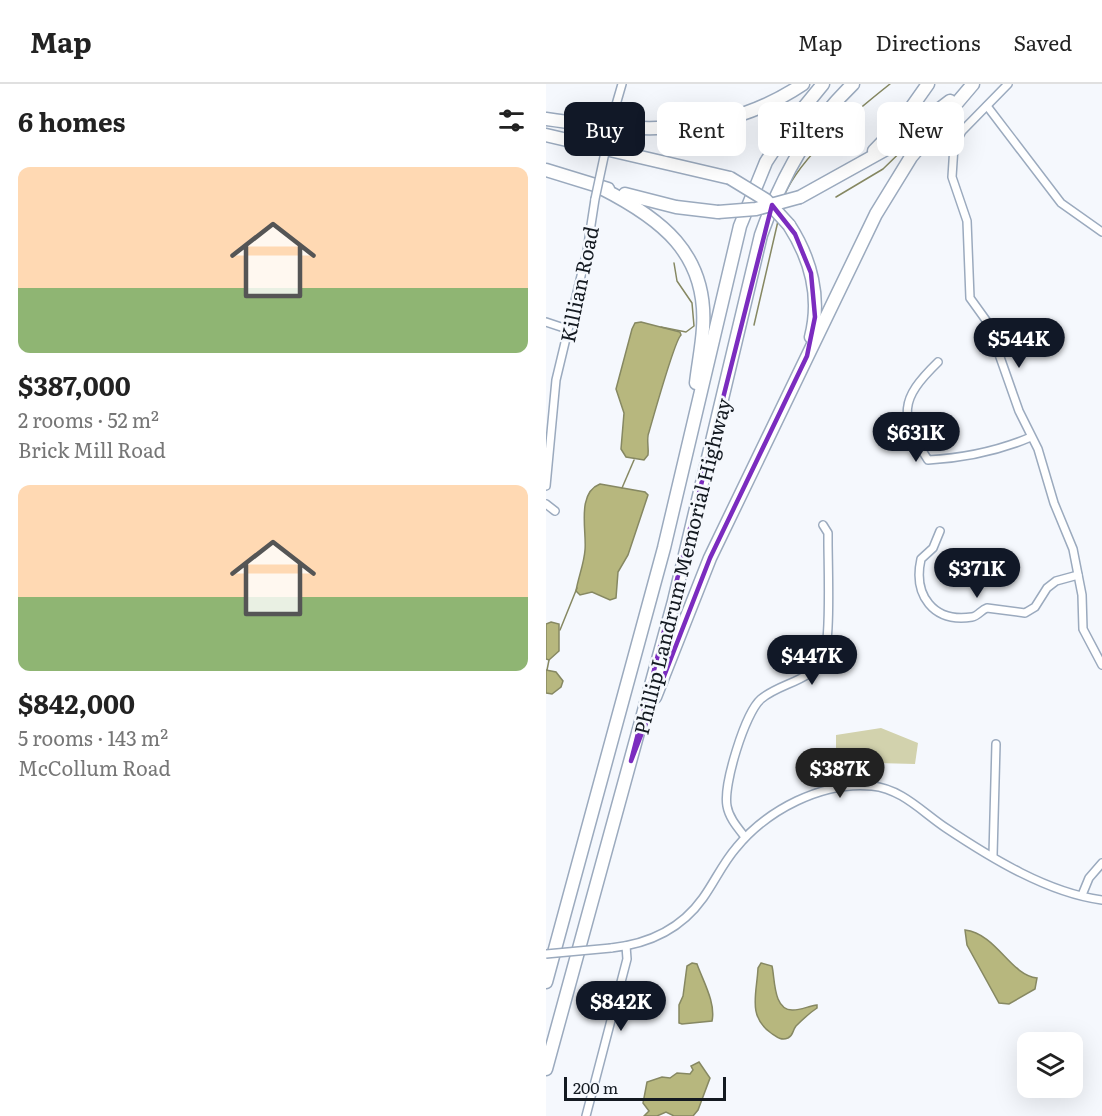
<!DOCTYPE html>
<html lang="en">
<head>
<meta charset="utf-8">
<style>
	:root { --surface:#fff; --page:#f2f2f2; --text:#222; --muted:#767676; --line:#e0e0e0; --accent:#111827 }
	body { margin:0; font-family:Literata,serif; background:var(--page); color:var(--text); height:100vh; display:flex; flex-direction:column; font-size:22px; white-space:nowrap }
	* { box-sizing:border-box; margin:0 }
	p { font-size:20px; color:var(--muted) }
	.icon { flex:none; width:33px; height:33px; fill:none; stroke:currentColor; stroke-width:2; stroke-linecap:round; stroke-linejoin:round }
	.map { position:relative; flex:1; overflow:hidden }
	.drawer { display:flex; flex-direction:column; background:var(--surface); width:546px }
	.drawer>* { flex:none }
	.top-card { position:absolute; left:18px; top:18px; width:447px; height:54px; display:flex; gap:12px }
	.tools { position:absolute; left:471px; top:948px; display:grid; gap:12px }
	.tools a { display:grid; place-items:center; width:66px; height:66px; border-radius:12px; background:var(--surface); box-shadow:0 6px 24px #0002; font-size:30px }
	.scale { position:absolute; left:18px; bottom:15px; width:162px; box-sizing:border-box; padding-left:6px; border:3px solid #141a21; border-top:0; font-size:16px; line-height:21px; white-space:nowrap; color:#141a21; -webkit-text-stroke:4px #f5f8fd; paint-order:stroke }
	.price { position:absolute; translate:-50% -51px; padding:0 14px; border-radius:21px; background:var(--accent); color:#fff; font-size:20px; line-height:39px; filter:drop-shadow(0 2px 3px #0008) }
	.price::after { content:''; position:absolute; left:50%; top:36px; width:18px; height:14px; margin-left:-9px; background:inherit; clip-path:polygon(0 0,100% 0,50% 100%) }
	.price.current { background:#222; color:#fff }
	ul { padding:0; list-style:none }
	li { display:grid; align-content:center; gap:12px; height:318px; padding:0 18px }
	li span { display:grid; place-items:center; height:186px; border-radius:12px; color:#555 }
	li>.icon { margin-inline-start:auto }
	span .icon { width:108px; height:108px; fill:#fffc; stroke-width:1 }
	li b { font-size:26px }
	h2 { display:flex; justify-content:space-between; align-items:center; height:72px; padding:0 18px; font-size:26px }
	.chip { padding:0 21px; border-radius:12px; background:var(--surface); box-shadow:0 6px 24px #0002; font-size:21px; line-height:54px }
	.chip.current { background:var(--accent); color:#fff }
	header { display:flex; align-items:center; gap:36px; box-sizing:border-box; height:84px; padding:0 30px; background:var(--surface); border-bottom:2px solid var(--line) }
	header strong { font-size:28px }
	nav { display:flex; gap:33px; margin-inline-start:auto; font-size:21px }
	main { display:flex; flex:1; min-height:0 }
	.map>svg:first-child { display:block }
	.green { fill:#d2d2ad }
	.water { fill:#b7b77e; stroke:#868862; stroke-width:1.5 }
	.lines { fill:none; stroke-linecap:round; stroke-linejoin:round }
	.stream { stroke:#868862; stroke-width:1.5 }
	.street-casing { stroke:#9baabe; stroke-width:10 }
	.highway-casing { stroke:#9baabe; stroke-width:15 }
	.street { stroke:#fff; stroke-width:7 }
	.highway { stroke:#fff; stroke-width:12 }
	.street-bridge-casing { stroke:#9baabe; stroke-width:10; stroke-linecap:butt }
	.highway-bridge-casing { stroke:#9baabe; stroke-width:15; stroke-linecap:butt }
	.street-bridge { stroke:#fff; stroke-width:7 }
	.highway-bridge { stroke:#fff; stroke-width:12 }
	.marked { fill:none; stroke:#7b2cbf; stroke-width:4.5; stroke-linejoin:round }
	.labels { text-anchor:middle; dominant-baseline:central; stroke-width:5; stroke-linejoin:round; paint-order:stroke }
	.street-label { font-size:20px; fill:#141a21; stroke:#f5f8fd }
</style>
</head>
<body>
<header>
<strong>Map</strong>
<nav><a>Map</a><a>Directions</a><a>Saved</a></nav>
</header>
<main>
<section class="drawer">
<h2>6 homes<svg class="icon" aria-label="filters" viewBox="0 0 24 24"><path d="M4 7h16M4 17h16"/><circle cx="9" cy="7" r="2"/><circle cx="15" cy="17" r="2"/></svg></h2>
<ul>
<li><span style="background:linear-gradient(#ffd9b3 65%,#8fb573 0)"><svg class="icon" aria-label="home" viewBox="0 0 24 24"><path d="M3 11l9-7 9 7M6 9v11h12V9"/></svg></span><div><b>$387,000</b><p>2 rooms · 52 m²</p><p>Brick Mill Road</p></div></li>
<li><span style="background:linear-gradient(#ffd9b3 60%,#8fb573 0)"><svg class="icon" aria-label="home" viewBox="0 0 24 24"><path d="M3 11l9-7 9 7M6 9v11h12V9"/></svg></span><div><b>$842,000</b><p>5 rooms · 143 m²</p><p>McCollum Road</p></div></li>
</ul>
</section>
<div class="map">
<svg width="556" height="1032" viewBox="0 0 556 1032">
	<rect width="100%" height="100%" fill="#f5f8fd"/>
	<!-- green -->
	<path class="green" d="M335,644L372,659L369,680L331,679L330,674L310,672L309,680H290V651Z"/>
	<!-- water -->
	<g class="water">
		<path d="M95,238L134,248L135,251C129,256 107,334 103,348C100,355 103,363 102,371L98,376L80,373L75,365L78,329L70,305L86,245L89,239Z"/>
		<path d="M54,400L99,408L102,411L82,471L72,488L70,514L64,516L46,508L34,511L30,507C32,494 38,480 39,466C41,448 30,409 54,400Z"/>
		<path d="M5,538L13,540V567L3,576L0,575V540Z"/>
		<path d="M0,586L10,588L17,597L15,603L6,610L0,609Z"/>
		<path d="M419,846C451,850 464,891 491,894L489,905L463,920L453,919L421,861Z"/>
		<path d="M146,879L151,880C157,897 170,919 166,937L136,940L133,939V921L137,912L141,882Z"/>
		<path d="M215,879L226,882C229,894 227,927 247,926C255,926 263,922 271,921V924C265,928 255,937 250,942C246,947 248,951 242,954C235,957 231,953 225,949C201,932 211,909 212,884Z"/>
		<path d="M153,978L164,994L152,1026L147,1032H128L120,1028L111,1032H98L103,1027L97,1019L101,998L116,993L124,994L131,989L144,990L147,986L145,982Z"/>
	</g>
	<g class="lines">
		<!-- stream -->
		<g class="stream">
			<path d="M238,112C255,71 310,27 344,0"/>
			<path d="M290,113L337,85L374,49"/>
			<path d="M208,241L232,137"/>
			<path d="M115,243L140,248L148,242L146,219L131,197L128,179"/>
			<path d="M76,404L88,376"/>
			<path d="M14,546L31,504"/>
			<path d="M1,586L3,576"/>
		</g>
		<!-- street casing -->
		<g class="street-casing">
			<g id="street">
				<path d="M462,0L416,47L408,62L406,93L421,137L424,214L442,239L473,327L492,365L508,419L527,465L536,511L537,545L556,581"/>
				<path d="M441,22L515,119L556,148"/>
				<path d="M67,31L76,0"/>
				<path d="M0,238L21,245"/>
				<path d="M392,278C353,316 353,331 382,376C418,374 452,367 485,353"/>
				<path d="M0,402L10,296L41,167L49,115"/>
				<path d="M0,420L9,427"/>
				<path d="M394,447L387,464L375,475C367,511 387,539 426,533C432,532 435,526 441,524L479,529L489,523L501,504L510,497L532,491"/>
				<path d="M199,753C192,744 183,734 181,722C177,701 199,629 215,615C235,598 266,598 278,572C285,555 282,480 282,458V449L277,441"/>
				<path d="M447,771L450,660"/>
				<path d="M536,811L543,794L556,779"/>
				<path d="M65,864C102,860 135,845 157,814C169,797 177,779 190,764C221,726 276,697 326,702C356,705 376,728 400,744C445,774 502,809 556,816"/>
				<path d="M40,1032L81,875L80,862"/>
			</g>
		</g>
		<!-- highway casing -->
		<g class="highway-casing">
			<g id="highway">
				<path d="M0,35C93,48 175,55 257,0"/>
				<path d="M0,51L184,94"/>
				<path d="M328,67L353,41L382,0"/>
				<path d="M0,86L62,105"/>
				<path d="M55,104C114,134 162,169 157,244C156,262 152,281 150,299"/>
				<path d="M79,110L130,123L172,128"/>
				<path d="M254,113L344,63L404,17"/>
				<path d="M243,141C265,175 275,214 265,253"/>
				<path d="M109,613L164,474L330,130L365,73L427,0"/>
				<path d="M0,898L118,464L194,142L220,78L246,38L277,0"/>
				<path d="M0,985L128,517L215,151C235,94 263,42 307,0"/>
			</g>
		</g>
		<!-- street -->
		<use href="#street" class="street"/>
		<!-- highway -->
		<use href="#highway" class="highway"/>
		<!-- street-bridge casing -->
		<g class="street-bridge-casing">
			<g id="street-bridge">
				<path d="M49,115L67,31"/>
				<path d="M0,870L65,864"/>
			</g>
		</g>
		<!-- highway-bridge casing -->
		<g class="highway-bridge-casing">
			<g id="highway-bridge">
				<path d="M184,94L220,116L243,141"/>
				<path d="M172,128L210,125L254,113"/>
			</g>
		</g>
		<!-- street-bridge -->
		<use href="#street-bridge" class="street-bridge"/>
		<!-- highway-bridge -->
		<use href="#highway-bridge" class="highway-bridge"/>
	</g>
	<!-- marked area -->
	<path class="marked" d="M226,121L249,150L265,189L269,233L261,272L164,474L85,677Z"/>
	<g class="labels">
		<!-- street labels -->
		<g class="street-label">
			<text transform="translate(32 200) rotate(-78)">Killian Road</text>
			<text transform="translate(135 482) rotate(-76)">Phillip Landrum Memorial Highway</text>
		</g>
	</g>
</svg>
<div class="tools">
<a><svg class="icon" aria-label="layers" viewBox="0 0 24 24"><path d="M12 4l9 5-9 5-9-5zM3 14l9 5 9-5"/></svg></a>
</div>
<div class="scale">200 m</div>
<b class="price" style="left:473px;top:285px">$544K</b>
<b class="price" style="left:370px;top:379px">$631K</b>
<b class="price" style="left:431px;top:515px">$371K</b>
<b class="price" style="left:266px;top:602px">$447K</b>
<b class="price current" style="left:294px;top:715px">$387K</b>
<b class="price" style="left:75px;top:948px">$842K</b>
<div class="top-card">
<a class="chip current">Buy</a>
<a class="chip">Rent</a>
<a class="chip">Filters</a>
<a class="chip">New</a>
</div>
</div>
</main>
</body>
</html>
